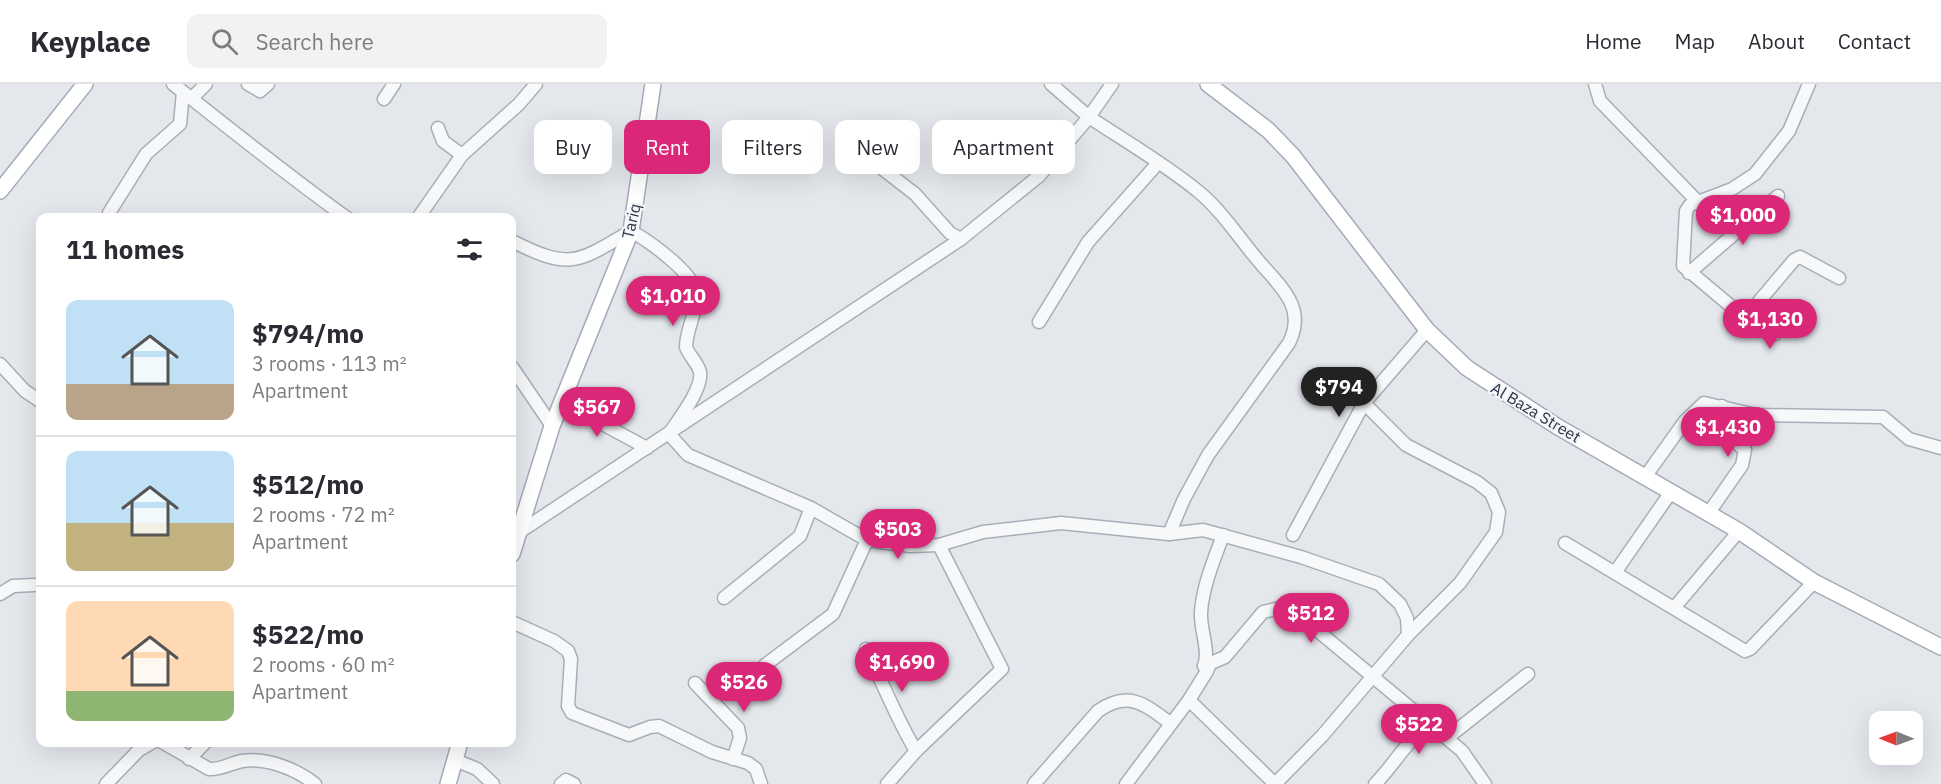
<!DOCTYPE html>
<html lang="en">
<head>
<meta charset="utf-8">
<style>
	:root { --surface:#fff; --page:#f2f2f3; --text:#2b2b33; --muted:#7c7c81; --line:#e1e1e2; --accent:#db2777 }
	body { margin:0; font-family:"IBM Plex Sans",sans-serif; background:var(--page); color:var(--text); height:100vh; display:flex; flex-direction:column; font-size:22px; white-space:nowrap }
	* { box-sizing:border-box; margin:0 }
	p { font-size:20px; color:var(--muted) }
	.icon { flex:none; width:33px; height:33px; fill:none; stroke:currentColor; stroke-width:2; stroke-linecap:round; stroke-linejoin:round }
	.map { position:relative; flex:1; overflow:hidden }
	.side { position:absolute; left:36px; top:129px; width:480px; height:534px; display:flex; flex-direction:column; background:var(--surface); border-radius:12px; box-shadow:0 6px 24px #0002 }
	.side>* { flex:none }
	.banner { position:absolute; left:534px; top:36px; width:570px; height:54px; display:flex; gap:12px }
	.needle { width:39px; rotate:271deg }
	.tools { position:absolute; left:1869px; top:627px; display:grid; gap:12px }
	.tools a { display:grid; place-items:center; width:54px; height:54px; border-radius:12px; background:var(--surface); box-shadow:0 6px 24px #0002; font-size:30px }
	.price { position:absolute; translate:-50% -51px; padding:0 14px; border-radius:21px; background:var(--accent); color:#fff; font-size:20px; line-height:39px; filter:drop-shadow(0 2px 3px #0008) }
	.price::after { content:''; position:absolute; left:50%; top:36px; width:18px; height:14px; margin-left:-9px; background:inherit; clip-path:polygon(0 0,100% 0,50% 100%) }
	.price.selected { background:#222; color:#fff }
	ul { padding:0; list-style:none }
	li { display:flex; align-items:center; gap:18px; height:150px; padding:0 30px }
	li+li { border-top:2px solid var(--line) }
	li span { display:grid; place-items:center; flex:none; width:168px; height:120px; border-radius:12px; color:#555 }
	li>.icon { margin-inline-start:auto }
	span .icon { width:72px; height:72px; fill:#fffc; stroke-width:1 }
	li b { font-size:26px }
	h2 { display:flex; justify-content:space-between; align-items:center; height:72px; padding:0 30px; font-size:26px }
	.pill { padding:0 21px; border-radius:12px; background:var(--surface); box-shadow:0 6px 24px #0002; font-size:21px; line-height:54px }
	.pill.selected { background:var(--accent); color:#fff }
	header { display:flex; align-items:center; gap:36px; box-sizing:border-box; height:84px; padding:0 30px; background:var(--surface); border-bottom:2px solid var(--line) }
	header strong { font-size:28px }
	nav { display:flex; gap:33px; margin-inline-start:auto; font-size:21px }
	.search { width:420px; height:54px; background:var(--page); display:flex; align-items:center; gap:15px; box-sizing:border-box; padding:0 21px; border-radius:12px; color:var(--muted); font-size:22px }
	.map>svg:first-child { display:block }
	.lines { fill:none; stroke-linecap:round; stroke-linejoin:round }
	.minor-casing { stroke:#a9aeb7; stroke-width:15 }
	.major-casing { stroke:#a3abb8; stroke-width:18 }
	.minor { stroke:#f7f8fa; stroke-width:12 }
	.major { stroke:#fff; stroke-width:15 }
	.labels { text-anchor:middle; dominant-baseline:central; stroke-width:4.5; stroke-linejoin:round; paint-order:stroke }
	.street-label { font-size:16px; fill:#2b3445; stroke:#f4f6f9 }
</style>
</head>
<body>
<header>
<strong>Keyplace</strong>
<div class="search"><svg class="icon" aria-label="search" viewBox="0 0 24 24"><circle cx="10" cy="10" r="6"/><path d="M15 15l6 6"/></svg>Search here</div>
<nav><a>Home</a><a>Map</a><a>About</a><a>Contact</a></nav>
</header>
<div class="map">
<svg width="1941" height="700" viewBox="0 0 1941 700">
	<rect width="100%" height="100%" fill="#e4e7ec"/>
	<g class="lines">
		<!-- minor casing -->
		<g class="minor-casing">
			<g id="minor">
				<path d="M173,0C230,45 287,91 347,134"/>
				<path d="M248,0L260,7L268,0"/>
				<path d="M1112,0L1089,33C1125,57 1165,80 1199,108C1224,129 1240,156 1262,181C1283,205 1306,225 1289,259L1208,371L1184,415L1169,450"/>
				<path d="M1595,0L1600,17L1698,118"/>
				<path d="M1809,0L1789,47L1755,90L1732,105L1690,121L1686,127L1683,182L1745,234L1794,176L1800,173L1839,194"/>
				<path d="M192,14L206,0"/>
				<path d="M384,15L394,0"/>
				<path d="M438,44L443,57L462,71L519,20L536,0"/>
				<path d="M866,72L915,110L950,149L961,155L1039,92L1089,33L1051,0"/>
				<path d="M109,129L146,70L180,40L183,8"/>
				<path d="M418,134L462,71"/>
				<path d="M512,157C571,187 578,178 631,147C649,157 697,191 697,212C696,230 686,246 686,263C689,272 698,279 700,288C703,305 678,336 669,350L688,371L811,424L867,456L910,462L939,461L983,448L1061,439L1169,450L1203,446L1301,473L1379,500L1400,520L1407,534L1408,551"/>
				<path d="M1689,189L1778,112"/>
				<path d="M1745,234L1771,251L1775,250L1788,233"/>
				<path d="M1039,238L1088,158L1158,79"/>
				<path d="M0,280L25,307L40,317"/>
				<path d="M512,283L552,342"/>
				<path d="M562,318L647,364"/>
				<path d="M1645,393L1685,337L1704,319L1756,331L1883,333L1909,355L1941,364"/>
				<path d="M1708,430L1742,381L1745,366C1729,355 1724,340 1722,322"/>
				<path d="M518,449L961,155"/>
				<path d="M1293,451L1364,319L1427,246"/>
				<path d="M1565,459L1745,567L1750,565L1814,498"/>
				<path d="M1616,487L1671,408"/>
				<path d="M0,510L13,502L34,501"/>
				<path d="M724,514L800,452L811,424"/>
				<path d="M1674,524L1739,447"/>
				<path d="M512,538L554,557L568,567L571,575L568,622L572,629L629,651L650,643L659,642L712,668L748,679L756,685L761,700"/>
				<path d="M866,565C883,599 896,634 916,667"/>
				<path d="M765,581L833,530L867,456"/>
				<path d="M1204,582L1225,573L1263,528L1288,522L1462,667L1485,700"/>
				<path d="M695,599L738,644L740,654L733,675"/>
				<path d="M1189,616L1275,700"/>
				<path d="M1447,654L1528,590"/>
				<path d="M162,658L209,685C221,686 231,679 242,677C266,673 296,685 315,700"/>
				<path d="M189,675L206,658"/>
				<path d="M455,676L477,685L493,700"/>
				<path d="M106,700L139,666L153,658"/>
				<path d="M561,700L566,696L574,700"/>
				<path d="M887,700L916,667L1002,585L939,461"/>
				<path d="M1034,700L1098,627C1129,606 1144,620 1170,639"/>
				<path d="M1126,700L1189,616L1207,587L1209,582H1204C1210,566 1200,547 1201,528C1203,501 1214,476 1223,451"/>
				<path d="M1275,700L1322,652L1408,551L1460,499L1496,448L1499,428L1491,409L1477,398L1406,361L1364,319"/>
				<path d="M1375,700C1393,682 1406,658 1426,642L1423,634"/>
			</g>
		</g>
		<!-- major casing -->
		<g class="major-casing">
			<g id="major">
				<path d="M1208,0L1268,46L1293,72L1427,246L1467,284L1558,343L1739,447L1814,498L1941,563"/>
				<path d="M0,107L85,0"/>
				<path d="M512,470L552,342L631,147L653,0"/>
				<path d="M448,700L460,658"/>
			</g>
		</g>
		<!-- minor -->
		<use href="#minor" class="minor"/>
		<!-- major -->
		<use href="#major" class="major"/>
	</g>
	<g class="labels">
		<!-- street labels -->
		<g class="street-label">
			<text transform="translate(631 137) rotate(-77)">Tariq</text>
			<text transform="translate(1536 328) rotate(31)">Al Baza Street</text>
		</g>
	</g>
</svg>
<div class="tools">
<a><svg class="needle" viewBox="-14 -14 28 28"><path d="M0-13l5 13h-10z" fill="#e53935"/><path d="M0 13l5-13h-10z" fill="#7c7c81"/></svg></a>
</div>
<b class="price" style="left:1743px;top:162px">$1,000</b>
<b class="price" style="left:673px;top:243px">$1,010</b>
<b class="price" style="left:1770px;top:266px">$1,130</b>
<b class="price selected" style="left:1339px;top:334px">$794</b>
<b class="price" style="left:597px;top:354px">$567</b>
<b class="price" style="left:1728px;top:374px">$1,430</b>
<b class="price" style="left:898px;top:476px">$503</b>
<b class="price" style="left:1311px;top:560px">$512</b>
<b class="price" style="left:902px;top:609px">$1,690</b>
<b class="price" style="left:744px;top:629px">$526</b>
<b class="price" style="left:1419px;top:671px">$522</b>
<div class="banner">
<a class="pill">Buy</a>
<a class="pill selected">Rent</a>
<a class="pill">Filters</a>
<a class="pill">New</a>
<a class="pill">Apartment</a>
</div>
<section class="side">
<h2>11 homes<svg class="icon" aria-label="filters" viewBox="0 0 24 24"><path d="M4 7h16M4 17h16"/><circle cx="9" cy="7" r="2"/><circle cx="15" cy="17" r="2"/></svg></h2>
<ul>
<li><span style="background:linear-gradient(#bfe0f5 70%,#b9a48a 0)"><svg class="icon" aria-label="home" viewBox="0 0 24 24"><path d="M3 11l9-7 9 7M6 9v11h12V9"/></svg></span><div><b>$794/mo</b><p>3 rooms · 113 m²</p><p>Apartment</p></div></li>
<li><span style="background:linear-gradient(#bfe0f5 60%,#c2b280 0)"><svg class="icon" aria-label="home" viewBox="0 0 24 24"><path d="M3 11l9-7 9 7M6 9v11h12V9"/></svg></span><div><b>$512/mo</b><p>2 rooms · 72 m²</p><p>Apartment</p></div></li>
<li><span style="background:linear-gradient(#ffd9b3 75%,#8fb573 0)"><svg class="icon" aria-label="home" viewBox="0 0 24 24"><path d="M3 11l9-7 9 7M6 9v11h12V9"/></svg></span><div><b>$522/mo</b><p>2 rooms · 60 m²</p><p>Apartment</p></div></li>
</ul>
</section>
</div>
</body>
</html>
